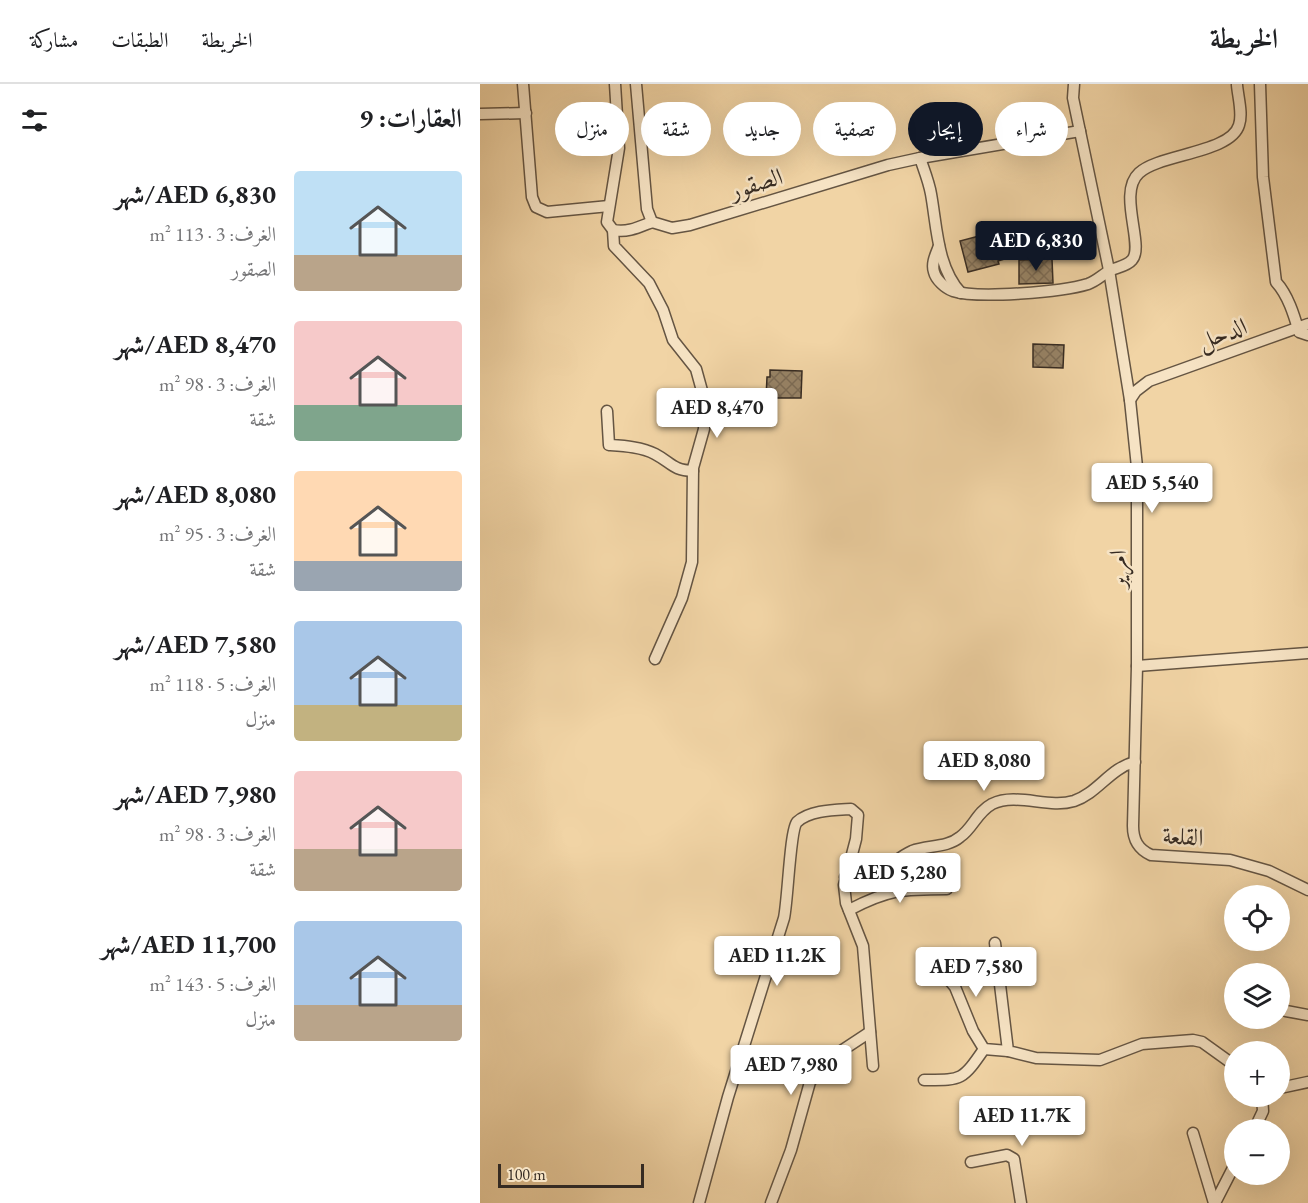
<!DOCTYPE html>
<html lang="ar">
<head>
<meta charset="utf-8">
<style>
	:root { --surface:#fff; --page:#f2f2f2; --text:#202124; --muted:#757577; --line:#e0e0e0; --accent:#111827 }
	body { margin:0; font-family:"EB Garamond",Amiri,serif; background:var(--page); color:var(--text); direction:rtl; height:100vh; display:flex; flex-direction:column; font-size:22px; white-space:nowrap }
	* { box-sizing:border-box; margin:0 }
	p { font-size:20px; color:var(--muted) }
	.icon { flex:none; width:33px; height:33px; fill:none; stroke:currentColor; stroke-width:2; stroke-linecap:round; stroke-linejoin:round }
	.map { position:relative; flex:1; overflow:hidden; direction:ltr }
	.side { display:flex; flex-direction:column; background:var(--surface); width:480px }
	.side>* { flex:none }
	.guide { position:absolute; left:18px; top:18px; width:570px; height:54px; direction:rtl; display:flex; gap:12px }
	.controls { position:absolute; left:744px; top:801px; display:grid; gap:12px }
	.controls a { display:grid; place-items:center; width:66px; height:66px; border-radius:50%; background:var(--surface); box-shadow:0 6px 24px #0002; font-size:30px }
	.scale { position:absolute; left:18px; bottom:15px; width:146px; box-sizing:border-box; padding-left:6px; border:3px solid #362b22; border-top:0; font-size:16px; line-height:21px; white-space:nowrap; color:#362b22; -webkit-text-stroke:4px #f6e3c4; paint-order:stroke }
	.price { position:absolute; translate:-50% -51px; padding:0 14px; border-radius:6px; background:#fff; color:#222; font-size:20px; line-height:39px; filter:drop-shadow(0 2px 3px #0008) }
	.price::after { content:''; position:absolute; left:50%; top:36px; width:18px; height:14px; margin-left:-9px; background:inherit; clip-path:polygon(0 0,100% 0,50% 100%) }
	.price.selected { background:var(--accent); color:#fff }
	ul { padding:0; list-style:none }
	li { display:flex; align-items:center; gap:18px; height:150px; padding:0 18px }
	li span { display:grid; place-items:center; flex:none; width:168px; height:120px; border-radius:6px; color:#555 }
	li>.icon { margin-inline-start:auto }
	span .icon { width:72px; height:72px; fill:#fffc; stroke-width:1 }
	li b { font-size:26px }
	h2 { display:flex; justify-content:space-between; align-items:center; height:72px; padding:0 18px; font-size:26px }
	.chip { padding:0 21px; border-radius:27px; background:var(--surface); box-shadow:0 6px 24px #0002; font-size:21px; line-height:54px }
	.chip.selected { background:var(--accent); color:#fff }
	header { display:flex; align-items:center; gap:36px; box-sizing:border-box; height:84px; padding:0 30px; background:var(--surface); border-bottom:2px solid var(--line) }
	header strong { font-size:28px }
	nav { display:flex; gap:33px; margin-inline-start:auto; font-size:21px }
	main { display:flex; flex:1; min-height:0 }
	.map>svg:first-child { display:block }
	.building { fill:url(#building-cross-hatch); stroke:#362b22; stroke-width:1.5 }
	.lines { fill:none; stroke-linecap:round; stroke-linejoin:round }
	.street-casing { stroke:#655543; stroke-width:13 }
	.street { stroke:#f6e3c4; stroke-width:10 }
	.labels { text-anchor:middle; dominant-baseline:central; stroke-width:5; stroke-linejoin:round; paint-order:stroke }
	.street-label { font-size:24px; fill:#362b22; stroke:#f6e3c4 }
</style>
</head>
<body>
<header>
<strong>الخريطة</strong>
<nav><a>الخريطة</a><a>الطبقات</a><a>مشاركة</a></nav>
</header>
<main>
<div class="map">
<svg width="828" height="1119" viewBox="0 0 828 1119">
	<defs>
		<pattern id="building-cross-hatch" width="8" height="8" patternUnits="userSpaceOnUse" patternTransform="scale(1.5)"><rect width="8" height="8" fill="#978366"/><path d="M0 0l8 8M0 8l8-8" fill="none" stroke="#7c6b54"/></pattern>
	</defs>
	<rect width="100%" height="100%" fill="#f1d4a5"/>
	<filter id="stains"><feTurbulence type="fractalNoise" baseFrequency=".00333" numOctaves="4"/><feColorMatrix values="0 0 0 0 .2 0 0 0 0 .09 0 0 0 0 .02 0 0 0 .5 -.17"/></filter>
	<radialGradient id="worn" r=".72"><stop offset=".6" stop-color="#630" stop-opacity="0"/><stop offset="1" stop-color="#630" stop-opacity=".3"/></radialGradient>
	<!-- building -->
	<g class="building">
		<path d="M518,147L520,154L526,152L528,174L518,177L519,180L488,188L480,157Z"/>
		<path d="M572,175L573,199L539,200V176Z"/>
		<path d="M553,260L584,261L583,284L553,283Z"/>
		<path d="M290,286L322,287L321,314H286L287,293H290Z"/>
	</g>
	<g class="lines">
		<!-- street casing -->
		<g class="street-casing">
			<g id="street">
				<path d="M43,0L52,113L56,123L67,128L129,122"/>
				<path d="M135,0L139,64L127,138L133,146C148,149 159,143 172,138"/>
				<path d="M156,0L167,125L172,138L192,144L210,141L408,81L440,74C444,86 449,98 451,110C457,143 457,183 481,209"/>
				<path d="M594,0L593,14L629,186L650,316L657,383V582L653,742C653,756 658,765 671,771L750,776L789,787L828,806"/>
				<path d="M780,0L783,93L796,198C808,211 814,231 819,248L828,251"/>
				<path d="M0,30L46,29"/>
				<path d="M440,74L600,47"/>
				<path d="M133,146L134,162L169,199L183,226L193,256L216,285L224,314V345L213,384L212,478L202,514L175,575"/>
				<path d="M459,162C456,170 451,179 454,188C456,196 465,204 473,207C498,215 582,208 608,200C617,197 623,190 631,186C638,183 647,182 652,176C665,162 637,109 659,89C679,70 751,69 759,41C763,30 758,13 757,1"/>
				<path d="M650,316L656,307L669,297L828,240"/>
				<path d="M127,327L129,361C144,362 162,363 175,370C192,379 192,386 213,387"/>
				<path d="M657,582L828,569"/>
				<path d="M365,793C374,792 384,794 393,791C407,786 418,773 432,767C448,761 467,764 480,753C493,744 497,728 512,720C537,708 568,725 594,717C618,709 630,684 655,678"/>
				<path d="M369,826C409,805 423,805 467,805"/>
				<path d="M515,859L528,967L556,974L620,976L662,960L713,956L722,958L754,981"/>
				<path d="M453,877L475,903L493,947L504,965L528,967"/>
				<path d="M800,923L806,927L828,931"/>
				<path d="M444,996C482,996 482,997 504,965"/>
				<path d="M800,1004L828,998"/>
				<path d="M774,1046L783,1027L782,1012"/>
				<path d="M713,1049L734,1119"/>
				<path d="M491,1078L527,1071L534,1075L541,1119"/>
				<path d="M219,1119L248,1013L304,834C308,815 310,746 317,738C330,726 355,726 371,725L378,731L376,755L364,801L366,819L383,862L393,982"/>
				<path d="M291,1119L311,1066L330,998L346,977L390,948"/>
				<path d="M735,1119L754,1082"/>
			</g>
		</g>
		<!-- street -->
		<use href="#street" class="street"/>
	</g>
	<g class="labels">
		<!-- street labels -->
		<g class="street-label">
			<text transform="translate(276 99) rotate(-17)">الصقور</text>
			<text transform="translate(742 249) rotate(-20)">الدحل</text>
			<text transform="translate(637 485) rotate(-89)">امرير</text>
			<text transform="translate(703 752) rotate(4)">القلعة</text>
		</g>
	</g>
	<rect width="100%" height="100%" filter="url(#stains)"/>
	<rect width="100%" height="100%" fill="url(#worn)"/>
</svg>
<div class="controls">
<a><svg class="icon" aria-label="locate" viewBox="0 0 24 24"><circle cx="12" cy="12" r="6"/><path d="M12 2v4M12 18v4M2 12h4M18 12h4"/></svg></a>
<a><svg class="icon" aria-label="layers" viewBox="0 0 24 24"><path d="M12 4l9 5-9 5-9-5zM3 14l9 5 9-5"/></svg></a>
<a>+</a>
<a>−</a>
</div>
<div class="scale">100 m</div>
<b class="price selected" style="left:556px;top:188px">AED 6,830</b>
<b class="price" style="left:237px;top:355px">AED 8,470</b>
<b class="price" style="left:672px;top:430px">AED 5,540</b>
<b class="price" style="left:504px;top:708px">AED 8,080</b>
<b class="price" style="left:420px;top:820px">AED 5,280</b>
<b class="price" style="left:297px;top:903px">AED 11.2K</b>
<b class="price" style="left:496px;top:914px">AED 7,580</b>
<b class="price" style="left:311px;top:1012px">AED 7,980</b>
<b class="price" style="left:542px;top:1063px">AED 11.7K</b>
<div class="guide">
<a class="chip">شراء</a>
<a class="chip selected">إيجار</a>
<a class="chip">تصفية</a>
<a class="chip">جديد</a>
<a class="chip">شقة</a>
<a class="chip">منزل</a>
</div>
</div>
<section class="side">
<h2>العقارات: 9<svg class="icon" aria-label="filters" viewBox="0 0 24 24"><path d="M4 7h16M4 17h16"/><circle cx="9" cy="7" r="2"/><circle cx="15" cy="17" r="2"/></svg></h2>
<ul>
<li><span style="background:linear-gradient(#bfe0f5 70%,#b9a48a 0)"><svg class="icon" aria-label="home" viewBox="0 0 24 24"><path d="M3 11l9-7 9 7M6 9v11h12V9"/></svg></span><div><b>AED 6,830/شهر</b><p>الغرف: 3 · 113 m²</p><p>الصقور</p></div></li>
<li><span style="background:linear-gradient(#f6c9c9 70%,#7fa58c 0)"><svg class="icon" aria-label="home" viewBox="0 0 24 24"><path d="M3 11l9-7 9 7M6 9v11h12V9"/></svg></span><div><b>AED 8,470/شهر</b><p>الغرف: 3 · 98 m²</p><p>شقة</p></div></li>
<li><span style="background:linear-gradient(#ffd9b3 75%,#9aa5b1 0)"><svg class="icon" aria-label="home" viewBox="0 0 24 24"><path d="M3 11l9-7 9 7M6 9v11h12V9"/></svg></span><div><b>AED 8,080/شهر</b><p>الغرف: 3 · 95 m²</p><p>شقة</p></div></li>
<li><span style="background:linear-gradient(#a9c7e8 70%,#c2b280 0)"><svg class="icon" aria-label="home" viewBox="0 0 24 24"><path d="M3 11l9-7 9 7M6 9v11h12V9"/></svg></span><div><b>AED 7,580/شهر</b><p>الغرف: 5 · 118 m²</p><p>منزل</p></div></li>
<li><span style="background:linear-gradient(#f6c9c9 65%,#b9a48a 0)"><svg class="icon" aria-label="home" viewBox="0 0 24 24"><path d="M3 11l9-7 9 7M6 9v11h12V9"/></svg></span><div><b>AED 7,980/شهر</b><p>الغرف: 3 · 98 m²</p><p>شقة</p></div></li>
<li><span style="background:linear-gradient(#a9c7e8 70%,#b9a48a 0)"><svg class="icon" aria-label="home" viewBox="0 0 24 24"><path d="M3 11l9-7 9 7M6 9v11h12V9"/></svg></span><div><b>AED 11,700/شهر</b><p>الغرف: 5 · 143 m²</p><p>منزل</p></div></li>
</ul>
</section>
</main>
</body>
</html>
